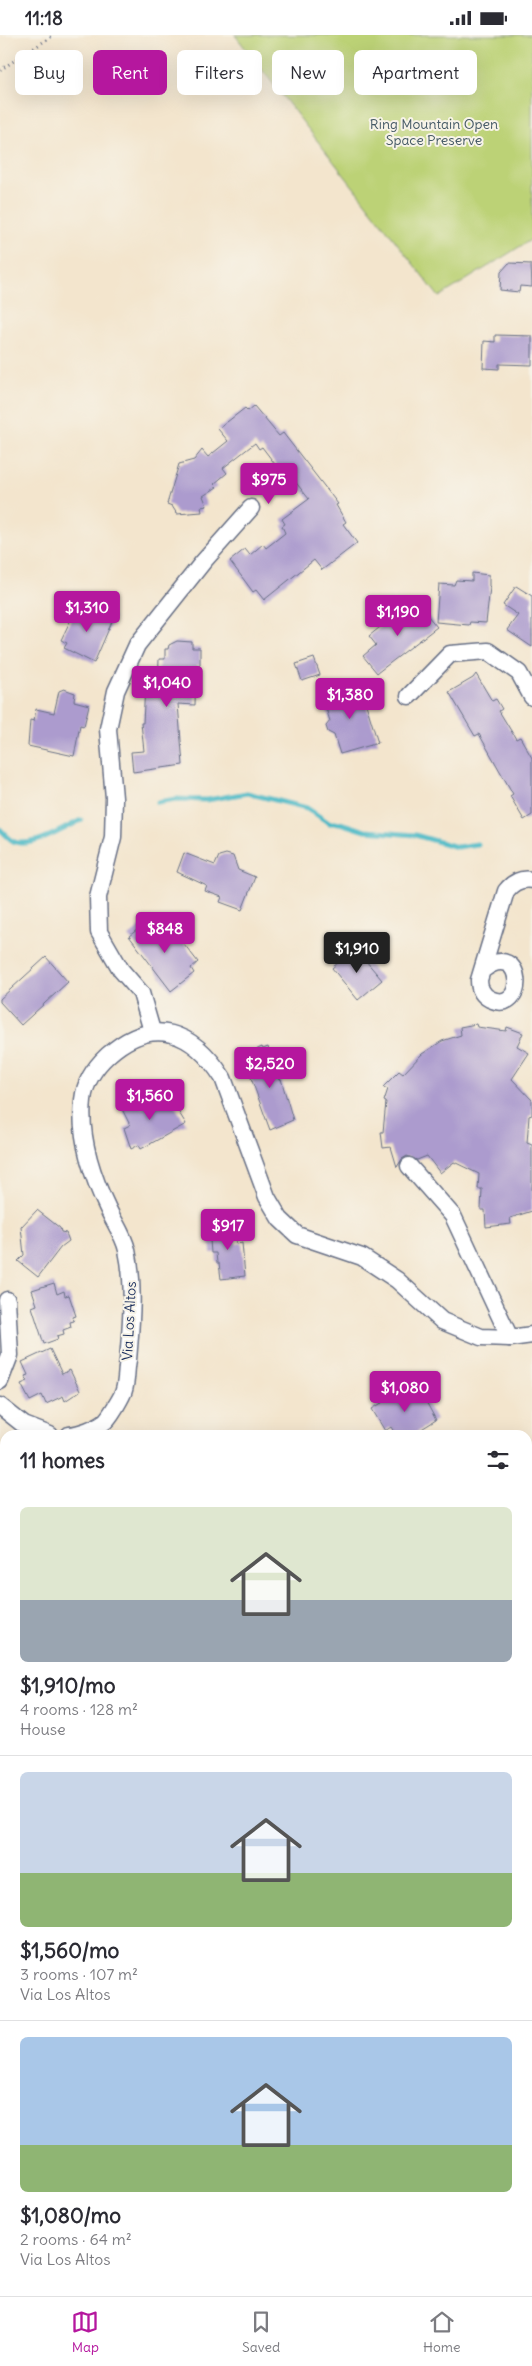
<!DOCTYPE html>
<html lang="en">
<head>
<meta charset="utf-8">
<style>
	:root { --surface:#fff; --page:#f7f7f7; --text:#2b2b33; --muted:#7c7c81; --line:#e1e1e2; --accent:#b5179e }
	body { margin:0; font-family:Delius,sans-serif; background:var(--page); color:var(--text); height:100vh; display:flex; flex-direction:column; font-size:19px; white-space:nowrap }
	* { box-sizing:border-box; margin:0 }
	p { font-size:16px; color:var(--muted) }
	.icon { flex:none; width:28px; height:28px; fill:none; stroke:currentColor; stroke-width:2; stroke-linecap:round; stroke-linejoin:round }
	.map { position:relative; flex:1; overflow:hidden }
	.drawer { position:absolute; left:0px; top:1395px; width:532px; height:866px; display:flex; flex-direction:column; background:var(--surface); border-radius:15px 15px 0 0; box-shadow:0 5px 20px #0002 }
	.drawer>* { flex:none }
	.guide { position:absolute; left:15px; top:15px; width:502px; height:45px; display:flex; gap:10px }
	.price { position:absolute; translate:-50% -42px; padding:0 11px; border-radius:5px; background:var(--accent); color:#fff; font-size:16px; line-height:32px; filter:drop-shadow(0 1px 2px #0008) }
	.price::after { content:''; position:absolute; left:50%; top:30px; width:15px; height:11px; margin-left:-8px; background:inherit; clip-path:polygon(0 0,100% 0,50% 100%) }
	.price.on { background:#222; color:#fff }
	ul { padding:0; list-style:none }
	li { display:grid; align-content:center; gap:10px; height:265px; padding:0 20px }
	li+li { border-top:1px solid var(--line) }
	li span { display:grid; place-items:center; height:155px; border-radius:8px; color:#555 }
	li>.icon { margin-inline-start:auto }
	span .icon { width:90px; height:90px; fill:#fffc; stroke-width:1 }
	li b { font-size:21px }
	h2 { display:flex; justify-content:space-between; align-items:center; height:60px; padding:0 20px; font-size:21px }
	.tag { padding:0 18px; border-radius:8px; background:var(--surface); box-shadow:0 5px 20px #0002; font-size:18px; line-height:45px }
	.tag.on { background:var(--accent); color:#fff }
	.status { display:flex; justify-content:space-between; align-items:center; height:35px; padding:0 25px; background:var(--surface); direction:ltr }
	.status svg { height:14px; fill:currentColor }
	.tab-bar { display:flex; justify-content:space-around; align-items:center; height:70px; border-top:1px solid var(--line); background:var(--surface); font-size:14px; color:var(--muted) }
	.tab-bar a { display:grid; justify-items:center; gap:2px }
	.tab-bar .on { color:var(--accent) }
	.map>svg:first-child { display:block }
	.green { fill:#bcd276; stroke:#6c806a }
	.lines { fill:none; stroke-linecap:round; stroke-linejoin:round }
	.stream { stroke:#4cb9c6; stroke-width:5 }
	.building { fill:#ac9bce }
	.minor-casing { stroke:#676f85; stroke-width:19 }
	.path { stroke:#676f85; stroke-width:3; stroke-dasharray:1 4; stroke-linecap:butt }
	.minor { stroke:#fff; stroke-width:16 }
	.labels { text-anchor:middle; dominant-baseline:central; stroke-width:4; stroke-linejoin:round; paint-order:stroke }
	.park-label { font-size:14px; fill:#435864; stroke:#f7f3e8 }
	.street-label { font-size:14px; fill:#1b2f5e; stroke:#f7f3e8 }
</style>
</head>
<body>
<div class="status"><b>11:18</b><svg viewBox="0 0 49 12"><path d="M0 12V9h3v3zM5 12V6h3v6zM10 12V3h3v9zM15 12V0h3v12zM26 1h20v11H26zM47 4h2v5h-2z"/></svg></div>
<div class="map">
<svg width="532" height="2261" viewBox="0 0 532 2261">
	<rect width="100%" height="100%" fill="#f7f3e8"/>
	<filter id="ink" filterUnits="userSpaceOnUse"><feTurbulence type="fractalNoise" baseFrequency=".02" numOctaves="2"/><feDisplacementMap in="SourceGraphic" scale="10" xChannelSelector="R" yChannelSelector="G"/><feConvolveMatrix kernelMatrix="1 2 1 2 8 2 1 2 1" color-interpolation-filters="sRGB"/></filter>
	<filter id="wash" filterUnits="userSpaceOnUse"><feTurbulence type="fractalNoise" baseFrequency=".0096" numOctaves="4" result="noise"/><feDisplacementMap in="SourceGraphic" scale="20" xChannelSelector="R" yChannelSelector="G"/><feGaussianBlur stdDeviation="1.12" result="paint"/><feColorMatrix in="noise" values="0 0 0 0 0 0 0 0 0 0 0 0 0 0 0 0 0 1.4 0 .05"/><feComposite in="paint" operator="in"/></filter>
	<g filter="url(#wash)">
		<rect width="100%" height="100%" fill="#f3e5cd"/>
		<!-- green -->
		<path class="green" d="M235,0H532V204L439,262Z"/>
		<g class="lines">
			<!-- stream -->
			<g class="stream">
				<path d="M158,767L176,764L207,765L247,758L307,773L329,788H340L365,796L415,800L457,812L477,809"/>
				<path d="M0,794C4,798 10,805 15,807C33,813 65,793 81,785"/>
			</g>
		</g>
		<g id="blocks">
			<!-- building -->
			<g class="building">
				<path d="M509,228L531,229L532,252L520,251L519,257L500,255L501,237Z"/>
				<path d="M495,300L532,301V330L499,329V334L483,333L484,306L495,307Z"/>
				<path d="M254,371L279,401L283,398L338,469L336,470L346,487L343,489L357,508L322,535L314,525L264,565L256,555L253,557L230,526L245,514L250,520L263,509L266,513L285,498L282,491L285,489L282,484L309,464L282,430L278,433L262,412L259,414L255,408L223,433L227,438L214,449L217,452L203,461L207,471L201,472L202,477L177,479L172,471L167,469L179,429L194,425L202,415L208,422L228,406L218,394L245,373L248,376Z"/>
				<path d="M472,538L489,540V551L490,552L486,588L470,587L469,590L436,587L439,549L454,550L456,545L472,546Z"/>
				<path d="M516,551L532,561V612L507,595L518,580L503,570Z"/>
				<path d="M410,568L418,579L423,575L437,592L377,638L363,621L376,610L369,601Z"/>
				<path d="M87,572L98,578L100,574L114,582L94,628L64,613L67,608L61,605L74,578L82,582Z"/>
				<path d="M177,606L192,607V613H200V630H196L195,670L178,669L183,730L133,737L131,717L144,716L141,688H143L145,651H158L159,624H165V614H168L169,610Z"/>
				<path d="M314,623L320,640L302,646L296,629Z"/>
				<path d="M476,639L492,666L496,664L502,674L499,676L516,704L520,702L532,723V780L524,785L510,761L513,759L479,699L475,701L449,657L473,643Z"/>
				<path d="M360,650L378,708L340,719L334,700L328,697L326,691L330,686L322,661Z"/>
				<path d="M64,654L75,658L74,666L89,670L84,691L80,690L74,721L28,711L30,685L34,686L36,674L54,678L59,656Z"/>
				<path d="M184,818L215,830L219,821L226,819L233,821L238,835L255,842L242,875L220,867L222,862L205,856L207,851L177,837Z"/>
				<path d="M150,885L161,898L170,891L198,927L191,933L194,938L171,956L129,901Z"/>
				<path d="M355,913L382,945L358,965L332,933Z"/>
				<path d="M46,922L68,947L21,990L0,967V964Z"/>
				<path d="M476,989L477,992L506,996L507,992L523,998L517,1011L529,1018L512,1044L532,1065V1080L529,1081L527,1108L532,1110V1176L510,1183L511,1189L486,1192L485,1175H481L482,1154H478L479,1139L454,1127L440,1138L427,1121L417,1125L407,1121L402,1124L397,1132L391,1112L383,1113L381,1097H383L386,1067L384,1066L388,1054L383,1052L399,1036L403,1039L422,1019L442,1006L461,1000L460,992Z"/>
				<path d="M262,1012L263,1014L268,1012L279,1045L281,1044L293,1085L270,1095L251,1043L255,1041L247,1019Z"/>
				<path d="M135,1059L142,1073L166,1061L167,1064L170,1063L186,1089L141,1114L139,1110L131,1114L124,1093L130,1090L119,1068Z"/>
				<path d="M37,1175L60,1193L61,1197L66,1198L69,1206L61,1212L38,1242L18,1226L24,1220L21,1192Z"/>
				<path d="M233,1186L236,1209L242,1208L245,1241L221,1244L219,1228H217L216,1218H211L210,1205H216L214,1188Z"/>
				<path d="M54,1248L57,1259L64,1256L65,1261L69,1260L76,1281L73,1282L74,1286L70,1287L71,1292L63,1295L64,1299L57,1301L58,1304L44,1309L32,1272L37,1270L32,1255Z"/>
				<path d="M50,1314L62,1339L70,1335L80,1356L65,1366L63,1361L46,1369L42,1360L30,1366L21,1349L28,1346L25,1341L28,1340L22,1327Z"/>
				<path d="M409,1351L412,1356L418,1352L436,1385L412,1400H396L391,1392L385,1396L372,1374Z"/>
			</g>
		</g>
	</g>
	<g filter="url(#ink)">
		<use href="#blocks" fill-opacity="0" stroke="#676f85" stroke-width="1"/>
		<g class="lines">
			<!-- minor casing -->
			<g class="minor-casing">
				<g id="minor">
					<path d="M409,661L450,619L488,616L519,638L532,662"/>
					<path d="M484,934C524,904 528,981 490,964C482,960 479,953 479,945L506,856C513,847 521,843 532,845"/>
					<path d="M152,996L141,958L121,935L99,897L98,862L113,802L114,763L108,694L116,656L137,610L203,527L251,473"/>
					<path d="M409,1131L453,1181L510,1303"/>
					<path d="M0,1346L10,1320L7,1265"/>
					<path d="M0,1371L24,1390L50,1400"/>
					<path d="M69,1400C80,1399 96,1393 104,1387C109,1384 123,1360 124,1355C127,1345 126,1334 128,1325C131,1289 135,1251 127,1215C124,1201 114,1187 108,1174C92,1141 79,1103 83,1065C85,1046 95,1032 108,1020C153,980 193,996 223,1043L267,1162L280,1184L297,1200L362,1222L397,1245L442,1286L481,1302L510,1303L532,1300"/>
					<path d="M0,1449H5"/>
					<path d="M528,1772L532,1771"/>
					<path d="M0,2083H5"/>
					<path d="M156,2261V2256"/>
				</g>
			</g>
			<!-- path -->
			<path class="path" d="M0,35L54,0"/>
			<!-- minor -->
			<use href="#minor" class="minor"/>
		</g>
	</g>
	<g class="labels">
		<!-- park labels -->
		<g class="park-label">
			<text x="434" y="89">Ring Mountain Open<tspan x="434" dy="16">Space Preserve</tspan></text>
		</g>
		<!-- street labels -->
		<g class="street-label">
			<text transform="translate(129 1286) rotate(-87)">Via Los Altos</text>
		</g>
	</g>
</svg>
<b class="price" style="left:269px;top:470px">$975</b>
<b class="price" style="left:87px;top:598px">$1,310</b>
<b class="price" style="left:398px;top:602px">$1,190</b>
<b class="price" style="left:167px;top:673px">$1,040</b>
<b class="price" style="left:350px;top:685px">$1,380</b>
<b class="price" style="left:165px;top:919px">$848</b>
<b class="price on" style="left:357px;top:939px">$1,910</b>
<b class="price" style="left:270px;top:1054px">$2,520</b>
<b class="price" style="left:150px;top:1086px">$1,560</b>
<b class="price" style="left:228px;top:1216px">$917</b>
<b class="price" style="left:405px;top:1378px">$1,080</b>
<div class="guide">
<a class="tag">Buy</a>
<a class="tag on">Rent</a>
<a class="tag">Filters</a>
<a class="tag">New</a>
<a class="tag">Apartment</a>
</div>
<section class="drawer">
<h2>11 homes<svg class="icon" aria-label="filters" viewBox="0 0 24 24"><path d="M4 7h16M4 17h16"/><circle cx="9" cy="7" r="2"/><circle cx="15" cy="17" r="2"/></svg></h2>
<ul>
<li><span style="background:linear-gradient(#dfe7d0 60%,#9aa5b1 0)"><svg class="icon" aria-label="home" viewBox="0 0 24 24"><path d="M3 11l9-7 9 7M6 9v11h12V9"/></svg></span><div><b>$1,910/mo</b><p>4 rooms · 128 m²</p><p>House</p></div></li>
<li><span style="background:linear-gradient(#c9d6e8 65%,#8fb573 0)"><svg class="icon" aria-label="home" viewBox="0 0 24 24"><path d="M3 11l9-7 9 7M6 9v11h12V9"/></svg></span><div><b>$1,560/mo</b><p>3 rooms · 107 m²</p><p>Via Los Altos</p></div></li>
<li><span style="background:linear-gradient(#a9c7e8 70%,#8fb573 0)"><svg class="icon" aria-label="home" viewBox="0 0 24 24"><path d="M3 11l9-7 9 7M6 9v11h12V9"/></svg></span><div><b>$1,080/mo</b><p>2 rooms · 64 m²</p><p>Via Los Altos</p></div></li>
</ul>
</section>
</div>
<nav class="tab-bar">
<a class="on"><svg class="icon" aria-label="map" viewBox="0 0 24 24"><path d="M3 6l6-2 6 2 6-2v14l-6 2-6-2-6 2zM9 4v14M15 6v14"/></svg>Map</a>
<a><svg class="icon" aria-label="saved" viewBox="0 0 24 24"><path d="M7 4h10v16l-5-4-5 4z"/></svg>Saved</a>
<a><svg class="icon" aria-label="home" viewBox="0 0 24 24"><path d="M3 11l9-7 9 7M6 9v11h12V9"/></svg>Home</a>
</nav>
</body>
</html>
